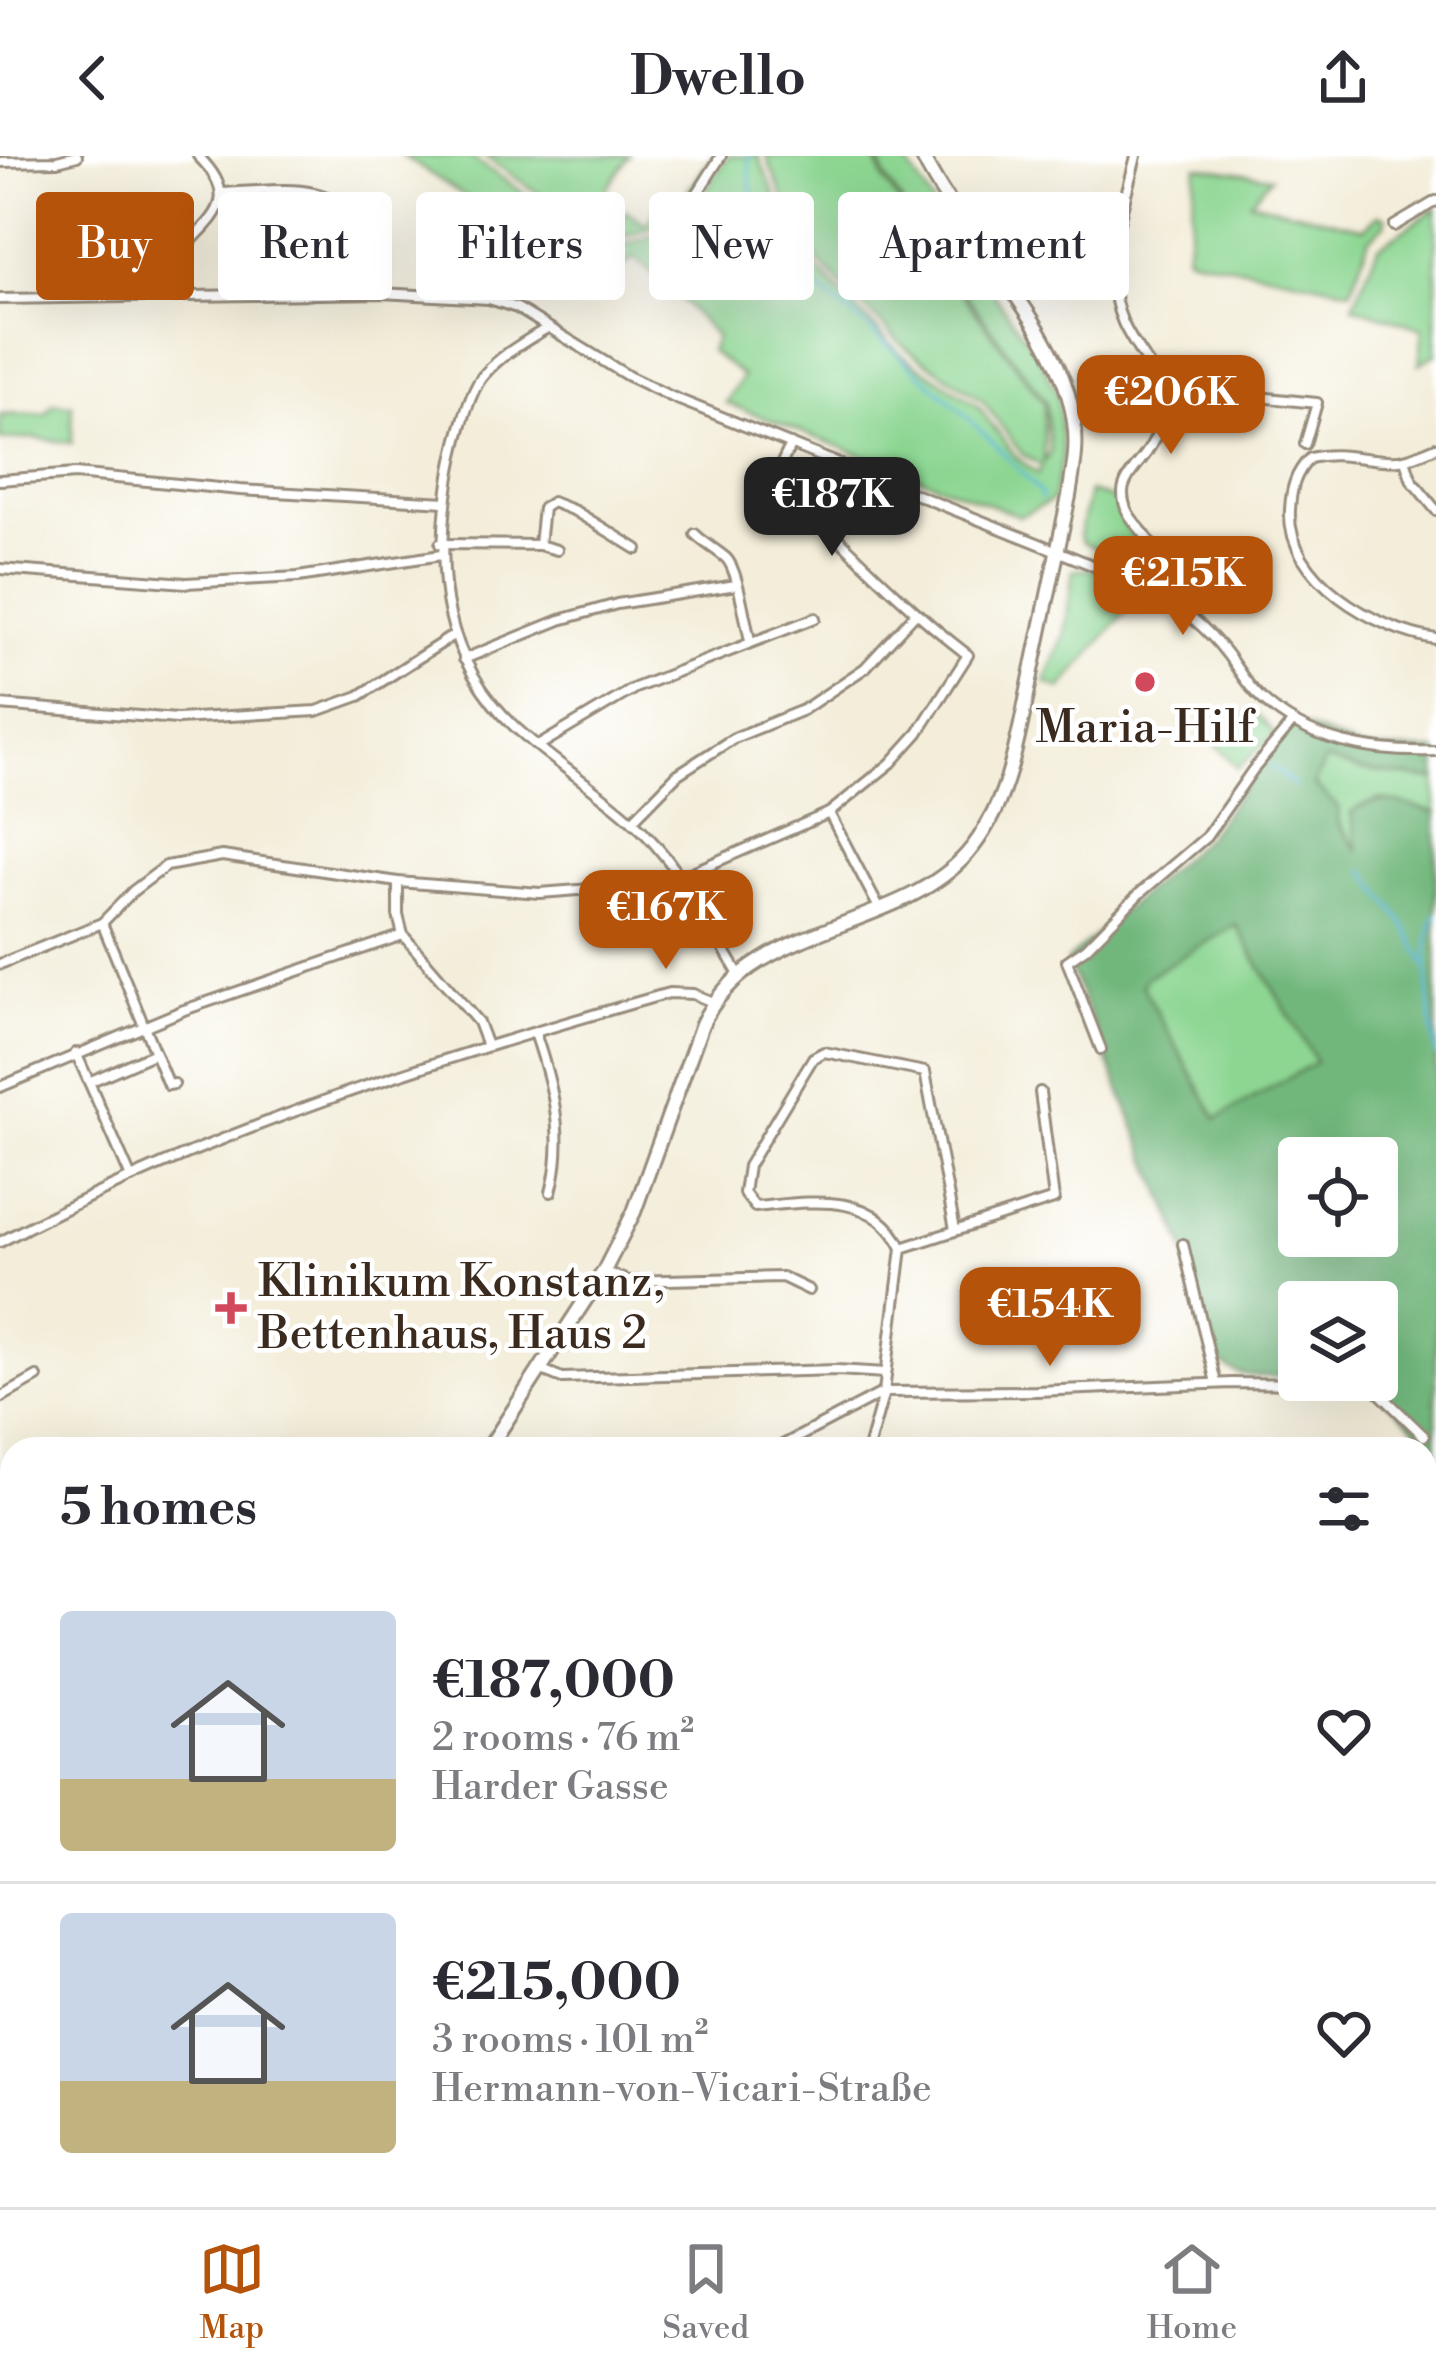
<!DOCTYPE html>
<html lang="en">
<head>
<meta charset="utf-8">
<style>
	:root { --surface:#fff; --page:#f7f7f7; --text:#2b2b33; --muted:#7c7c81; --line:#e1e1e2; --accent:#b45309 }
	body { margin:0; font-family:"Libre Bodoni",serif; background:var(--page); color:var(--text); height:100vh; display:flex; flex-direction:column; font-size:45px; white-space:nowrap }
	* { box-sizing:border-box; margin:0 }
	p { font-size:39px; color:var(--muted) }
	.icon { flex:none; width:66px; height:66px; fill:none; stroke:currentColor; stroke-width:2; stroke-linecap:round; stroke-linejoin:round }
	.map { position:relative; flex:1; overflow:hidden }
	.sheet { position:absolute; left:0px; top:1281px; width:1437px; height:771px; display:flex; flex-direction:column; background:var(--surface); border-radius:36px 36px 0 0; box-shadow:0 12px 48px #0002 }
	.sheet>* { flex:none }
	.banner { position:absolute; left:36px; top:36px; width:1365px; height:108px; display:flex; gap:24px }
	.controls { position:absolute; left:1278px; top:981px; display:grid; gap:24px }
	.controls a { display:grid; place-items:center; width:120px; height:120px; border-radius:12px; background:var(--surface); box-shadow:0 12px 48px #0002; font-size:60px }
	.price { position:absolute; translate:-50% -102px; padding:0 27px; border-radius:24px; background:var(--accent); color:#fff; font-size:39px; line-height:78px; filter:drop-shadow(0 3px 6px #0008) }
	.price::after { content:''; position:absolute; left:50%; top:72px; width:36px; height:27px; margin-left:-18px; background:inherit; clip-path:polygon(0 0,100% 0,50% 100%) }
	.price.on { background:#222; color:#fff }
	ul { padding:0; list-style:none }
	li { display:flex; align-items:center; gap:36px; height:300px; padding:0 60px }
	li+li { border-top:3px solid var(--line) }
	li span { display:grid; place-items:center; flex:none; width:336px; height:240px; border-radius:12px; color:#555 }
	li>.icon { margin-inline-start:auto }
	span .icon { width:144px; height:144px; fill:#fffc; stroke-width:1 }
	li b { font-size:51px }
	h2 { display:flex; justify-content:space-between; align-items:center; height:144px; padding:0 60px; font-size:51px }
	.pill { padding:0 42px; border-radius:12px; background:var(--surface); box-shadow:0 12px 48px #0002; font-size:42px; line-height:108px }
	.pill.on { background:var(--accent); color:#fff }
	header { display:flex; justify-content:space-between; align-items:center; height:156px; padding:0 60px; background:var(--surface); font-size:54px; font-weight:700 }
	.menu { display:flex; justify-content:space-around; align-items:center; height:168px; border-top:3px solid var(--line); background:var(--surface); font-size:33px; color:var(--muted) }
	.menu a { display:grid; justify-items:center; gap:6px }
	.menu .on { color:var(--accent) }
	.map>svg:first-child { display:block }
	.green { fill:#8cd692; stroke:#648058; stroke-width:3 }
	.forest { fill:#71b77c; stroke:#56704d; stroke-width:3; fill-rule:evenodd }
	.water { fill:#57b5d6; stroke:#49707a; stroke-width:3 }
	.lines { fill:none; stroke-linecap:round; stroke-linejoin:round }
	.stream { stroke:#57b5d6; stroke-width:3 }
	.ferry { stroke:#466268; stroke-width:3; stroke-dasharray:15 12; stroke-linecap:butt }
	.street-casing { stroke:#978c7c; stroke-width:14 }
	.primary-casing { stroke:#978c7c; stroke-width:18 }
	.street { stroke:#fff; stroke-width:8 }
	.primary { stroke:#fff; stroke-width:12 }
	.poi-dot { fill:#d1495b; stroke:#fff; stroke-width:4.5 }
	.labels { text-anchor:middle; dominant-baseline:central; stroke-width:9; stroke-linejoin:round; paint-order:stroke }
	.poi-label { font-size:45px; fill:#3b2a1e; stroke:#fff }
</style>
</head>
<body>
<header><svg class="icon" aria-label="back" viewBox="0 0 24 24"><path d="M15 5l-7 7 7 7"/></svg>Dwello<svg class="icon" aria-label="share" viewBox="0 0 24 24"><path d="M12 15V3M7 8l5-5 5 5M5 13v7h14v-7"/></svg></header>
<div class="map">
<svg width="1436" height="2051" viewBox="0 0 1436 2051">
	<rect width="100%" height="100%" fill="#fff"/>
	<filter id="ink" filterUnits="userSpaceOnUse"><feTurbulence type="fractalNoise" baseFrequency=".00833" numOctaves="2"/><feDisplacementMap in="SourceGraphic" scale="24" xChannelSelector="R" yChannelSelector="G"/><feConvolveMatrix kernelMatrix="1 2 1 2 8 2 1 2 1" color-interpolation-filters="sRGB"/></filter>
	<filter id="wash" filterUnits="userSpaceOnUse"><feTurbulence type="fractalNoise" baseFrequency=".004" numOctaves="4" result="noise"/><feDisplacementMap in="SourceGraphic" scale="48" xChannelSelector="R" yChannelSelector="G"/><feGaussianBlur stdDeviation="2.7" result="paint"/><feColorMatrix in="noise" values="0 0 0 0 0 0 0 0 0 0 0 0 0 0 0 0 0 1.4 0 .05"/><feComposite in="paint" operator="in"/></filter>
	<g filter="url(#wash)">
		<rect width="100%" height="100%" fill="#f3edd9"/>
		<!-- green -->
		<g class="green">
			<path d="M403,0H469L585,78L599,59L615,69L626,55L646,68L663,44L675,53L712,0L717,2L673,64L562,103Z"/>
			<path d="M484,0H629L583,68Z"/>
			<path d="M728,0H758L793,81L814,110L900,197L977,249L1017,302L1038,318L1042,310L1022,298L982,244L905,191L819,106L799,78L766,0H875L883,23L940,108L1044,247V307L1050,296L1046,246L942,107L885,21L878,0H903L958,88L1040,203L1057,238L1063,298L1053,344L1020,360L726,247L743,220L710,195L716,181L672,133L633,101L607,131L595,134L579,116V104L677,72L689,62Z"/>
			<path d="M1197,10L1271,21L1250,45L1364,72L1378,59L1386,61L1385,68L1369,83L1351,134L1186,100Z"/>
			<path d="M1436,52V198L1419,208L1423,173L1353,150L1378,91Z"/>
			<path d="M53,248L72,249V287L33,282L0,284V259L46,258Z"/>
			<path d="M1089,336L1118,344C1117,371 1147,389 1151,417L1082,386L1079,379Z"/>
			<path d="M1093,413L1144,434L1061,533L1045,526L1065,478L1073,414Z"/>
			<path d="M1252,553L1275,578L1238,612L1216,588Z"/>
			<path d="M1290,585C1341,612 1380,617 1436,624V657L1380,643L1351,656L1360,697L1313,630Z"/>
			<path d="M1236,769L1316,906L1217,963L1141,829L1147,821Z"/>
			<path d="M0,1954L12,1971V2040H60L67,2051H0Z"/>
		</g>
		<!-- forest -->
		<path class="forest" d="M1293,566L1361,593L1436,595V624L1359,614L1325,604L1314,629L1338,651L1339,670L1358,695L1351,656C1379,636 1405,649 1436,657V1328L1424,1280L1371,1229L1370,1224H1377V1146H1299V1220C1270,1220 1235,1226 1216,1202L1183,1088L1067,805L1206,681ZM1236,769L1316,906L1217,963L1142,829L1147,821ZM1299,1002H1377V1080H1299Z"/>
		<!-- water -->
		<path class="water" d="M1436,1959V2051H629L646,2045L659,2050L674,2040H1031L1121,2048L1188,2040H1425V1961Z"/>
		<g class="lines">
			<!-- stream -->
			<g class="stream">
				<path d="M749,0C747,35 762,74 785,102C805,127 838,146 863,167C926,222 987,276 1042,339L1041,343"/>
				<path d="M1270,609L1295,631"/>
				<path d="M1363,713L1403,766L1426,810"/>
				<path d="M1436,758C1418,792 1431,861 1436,900"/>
			</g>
			<!-- ferry -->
			<g class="ferry">
				<path d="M858,2040L862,2051"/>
				<path d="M864,2040L871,2051"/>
			</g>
		</g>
	</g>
	<g filter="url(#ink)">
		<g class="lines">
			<!-- street casing -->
			<g class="street-casing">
				<g id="street">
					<path d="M1136,0C1123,55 1099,112 1123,167C1136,196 1159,218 1171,248"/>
					<path d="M0,6L57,5L77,0"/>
					<path d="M221,37C288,35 319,22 372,71"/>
					<path d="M692,46L721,0"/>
					<path d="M1394,70L1436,45"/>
					<path d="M175,141L172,109C198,67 251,52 198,0"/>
					<path d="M0,143L381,137L489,143L517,152L628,220L672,241L1147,431C1178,449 1205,469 1226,497C1238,512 1246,529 1261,542C1309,587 1373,597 1436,595"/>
					<path d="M547,172C524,186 499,200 482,221C466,242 453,300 449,326C435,418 443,504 515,571C551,604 593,630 630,663C679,706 707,766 740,820"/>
					<path d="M1436,291C1424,296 1411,303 1399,304C1368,306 1340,294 1310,302C1295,317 1291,333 1290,354C1286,423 1376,474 1436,483"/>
					<path d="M1405,304L1412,325L1436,354"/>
					<path d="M0,324L75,318L240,334L446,346"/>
					<path d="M695,378C705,388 716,393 726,402C738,413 745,465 750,484"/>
					<path d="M440,388L539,389L557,394"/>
					<path d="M539,389L543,352L552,346L575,355L637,393"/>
					<path d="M0,413L186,427L298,421L441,399"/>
					<path d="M1147,431C1171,375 1123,376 1123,337C1123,323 1139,308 1147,296C1156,283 1167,255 1174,246C1180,239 1190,237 1199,235L1317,247L1305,288"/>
					<path d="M464,503L560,464L617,448L736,429"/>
					<path d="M0,549L177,563L317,555L359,540L454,479"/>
					<path d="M538,590L635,532L815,462"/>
					<path d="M829,657L879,752"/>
					<path d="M632,665L678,618L734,582L803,554L865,512L914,459"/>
					<path d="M398,726V759L403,779L478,866L487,890"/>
					<path d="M102,767L168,929L174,928"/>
					<path d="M0,808L102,767L133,735L166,710L222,700L398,726L540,737L617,731L681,721L829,657L891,607L918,577L968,499C898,446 839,381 775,321L791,288"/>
					<path d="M535,877C553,930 566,981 551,1036"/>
					<path d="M1101,893L1067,805L1086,792L1139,738L1206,681L1252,615L1293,566"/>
					<path d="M76,897L89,926L155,897"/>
					<path d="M89,926L131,1022"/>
					<path d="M0,931L184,854L403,779"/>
					<path d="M0,1086C211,973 439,902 669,837L693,838L715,847"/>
					<path d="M1183,1088L1216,1227"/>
					<path d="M902,1092C874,1034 810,1046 755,1051L744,1037L748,1010L813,902L824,896L925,916L955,1074"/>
					<path d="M902,1092L1054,1043L1040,936"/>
					<path d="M604,1115L627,1125L782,1121L809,1134"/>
					<path d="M542,1214L562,1222L837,1214L886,1217"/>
					<path d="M0,1242L37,1221"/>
					<path d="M775,1293L884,1236L1036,1235L1232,1227L1371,1229L1424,1280"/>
					<path d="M868,1293L884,1236L902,1092"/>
					<path d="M1425,1449L1428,1451L1425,1471"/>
					<path d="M1425,1483V1501"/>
					<path d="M0,1528L12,1550"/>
					<path d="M0,1615L12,1613"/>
					<path d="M1425,1635H1436"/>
					<path d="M0,1692L12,1680"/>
					<path d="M1,1843L12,1856"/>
					<path d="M133,2040L140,2051"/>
					<path d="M260,2040L264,2051"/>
					<path d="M422,2040L426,2051"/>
				</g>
			</g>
			<!-- primary casing -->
			<g class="primary-casing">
				<g id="primary">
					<path d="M488,1293L604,1115L634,1056L702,868C750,765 897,777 967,698C1011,647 1019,574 1033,510C1045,454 1057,397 1069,340C1073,315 1078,291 1074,266C1062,171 964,86 922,0"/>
					<path d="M0,1844L12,1835"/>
				</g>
			</g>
			<!-- street -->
			<use href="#street" class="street"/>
			<!-- primary -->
			<use href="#primary" class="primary"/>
		</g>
	</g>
	<!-- markers -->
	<g class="poi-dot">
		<circle cx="1145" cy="526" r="12"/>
		<path d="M225 1134h12v12h12v12h-12v12h-12v-12h-12v-12h12z"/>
	</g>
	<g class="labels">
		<!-- poi labels -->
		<g class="poi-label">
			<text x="1145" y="572">Maria-Hilf</text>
			<text x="258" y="1126" text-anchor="start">Klinikum Konstanz,<tspan x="258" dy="52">Bettenhaus, Haus 2</tspan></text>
		</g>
	</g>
</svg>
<div class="controls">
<a><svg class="icon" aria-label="locate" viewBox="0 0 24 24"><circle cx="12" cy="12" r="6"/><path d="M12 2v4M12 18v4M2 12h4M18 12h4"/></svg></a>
<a><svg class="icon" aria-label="layers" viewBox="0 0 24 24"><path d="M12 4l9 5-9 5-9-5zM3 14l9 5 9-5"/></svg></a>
</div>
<b class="price" style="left:1171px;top:301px">€206K</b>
<b class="price on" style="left:832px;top:403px">€187K</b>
<b class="price" style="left:1183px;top:482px">€215K</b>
<b class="price" style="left:666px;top:816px">€167K</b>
<b class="price" style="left:1050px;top:1213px">€154K</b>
<div class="banner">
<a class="pill on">Buy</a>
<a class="pill">Rent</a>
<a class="pill">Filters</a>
<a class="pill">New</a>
<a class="pill">Apartment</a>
</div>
<section class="sheet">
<h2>5 homes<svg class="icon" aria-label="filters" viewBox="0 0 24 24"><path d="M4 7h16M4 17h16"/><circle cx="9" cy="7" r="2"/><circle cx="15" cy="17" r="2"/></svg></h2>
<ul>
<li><span style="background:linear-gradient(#c9d6e8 70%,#c2b280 0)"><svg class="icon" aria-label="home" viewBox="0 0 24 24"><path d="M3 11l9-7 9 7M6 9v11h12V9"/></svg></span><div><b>€187,000</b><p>2 rooms · 76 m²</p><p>Harder Gasse</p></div><svg class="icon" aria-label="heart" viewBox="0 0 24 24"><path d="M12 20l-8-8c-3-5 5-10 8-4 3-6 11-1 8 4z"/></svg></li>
<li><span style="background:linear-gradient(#c9d6e8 70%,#c2b280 0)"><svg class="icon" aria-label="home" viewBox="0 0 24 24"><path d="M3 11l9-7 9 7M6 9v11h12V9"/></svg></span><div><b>€215,000</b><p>3 rooms · 101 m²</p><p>Hermann-von-Vicari-Straße</p></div><svg class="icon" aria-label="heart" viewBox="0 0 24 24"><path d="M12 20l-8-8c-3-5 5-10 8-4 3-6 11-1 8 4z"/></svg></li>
</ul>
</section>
</div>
<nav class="menu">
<a class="on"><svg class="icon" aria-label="map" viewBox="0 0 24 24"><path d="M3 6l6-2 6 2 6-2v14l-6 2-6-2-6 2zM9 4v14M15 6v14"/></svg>Map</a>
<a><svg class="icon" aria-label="saved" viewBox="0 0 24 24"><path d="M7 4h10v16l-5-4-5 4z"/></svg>Saved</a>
<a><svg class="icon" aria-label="home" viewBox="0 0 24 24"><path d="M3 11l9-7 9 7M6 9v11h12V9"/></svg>Home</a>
</nav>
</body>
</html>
